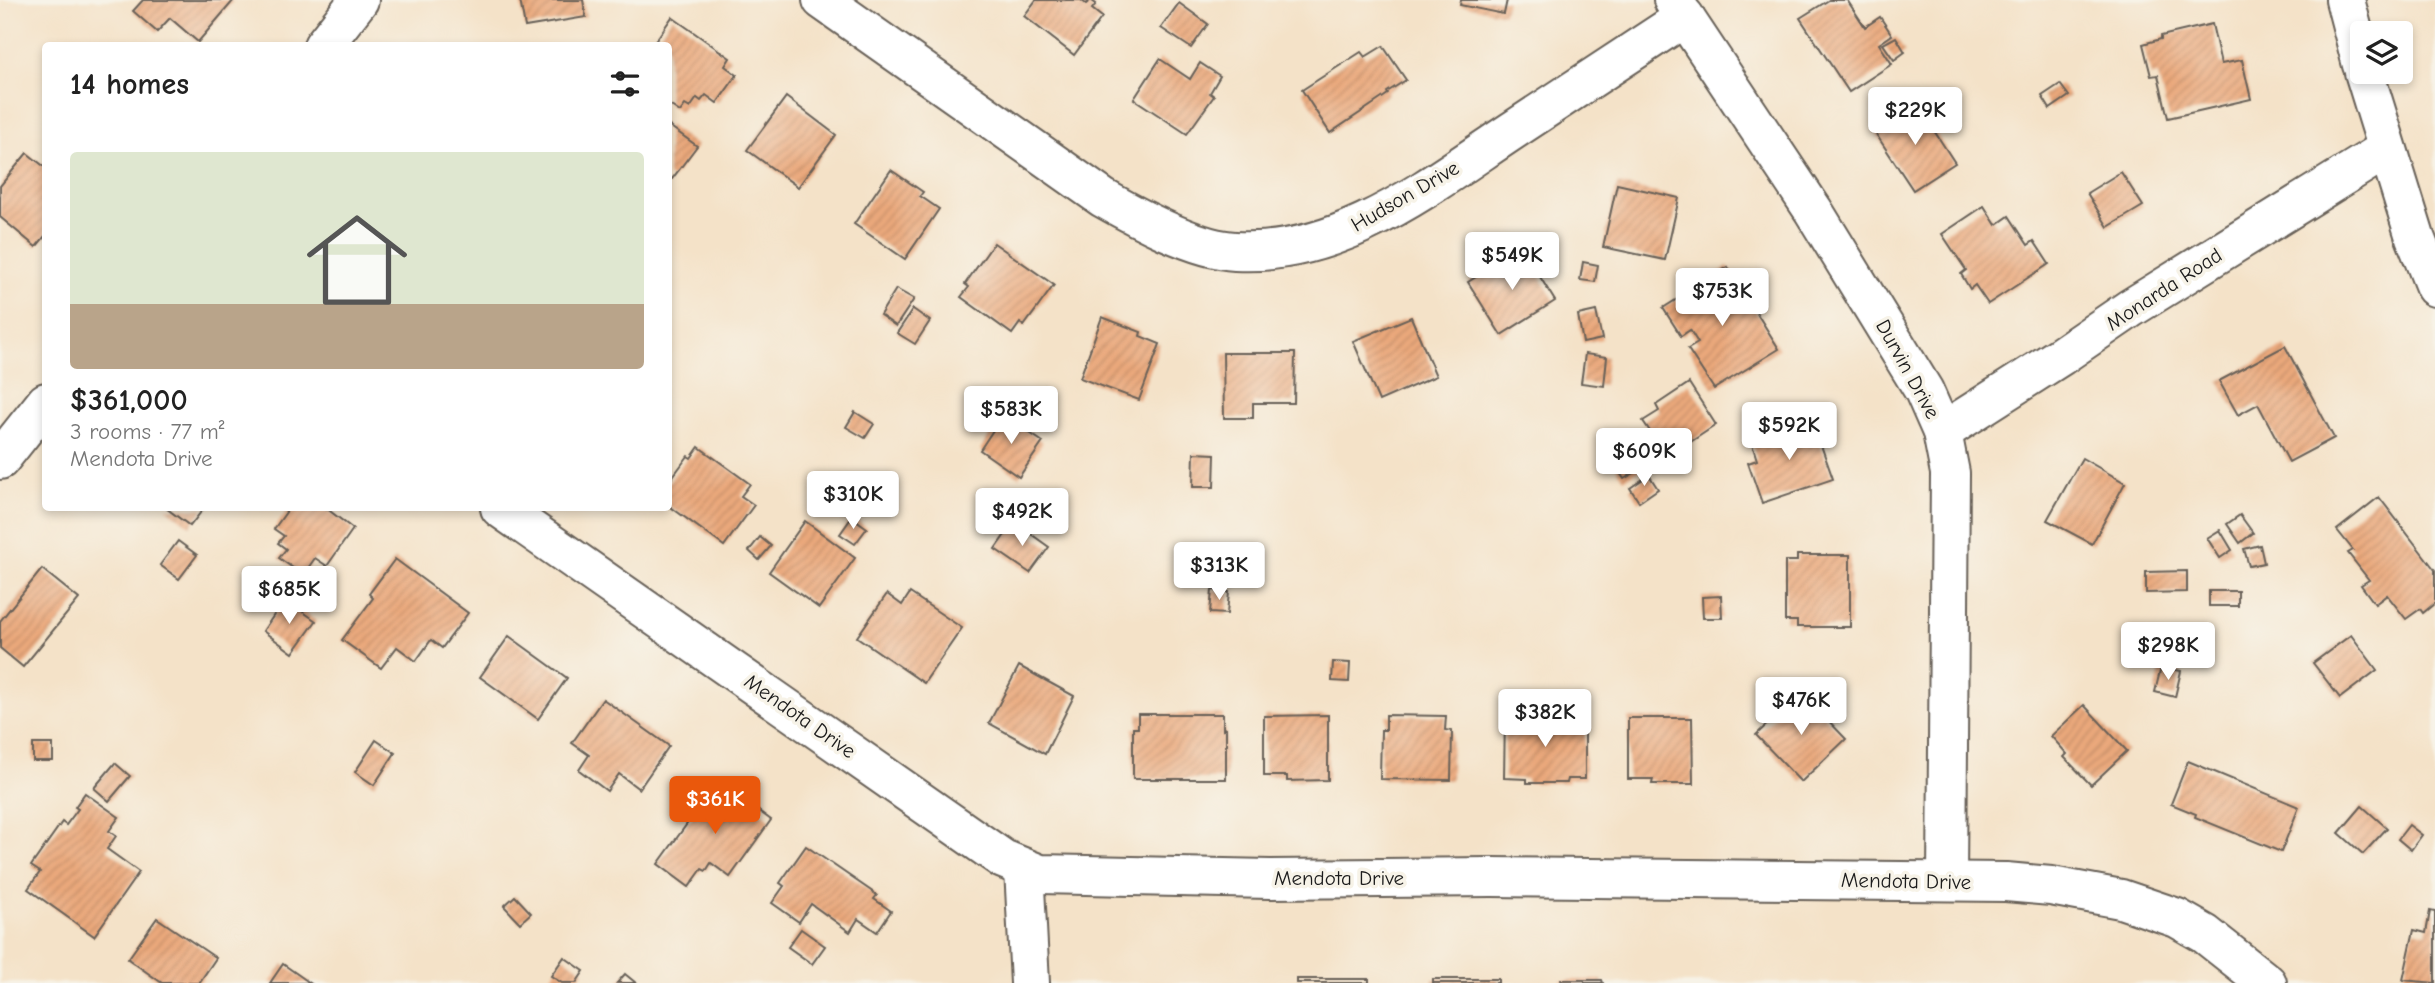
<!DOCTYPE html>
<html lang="en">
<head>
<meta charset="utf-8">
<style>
	:root { --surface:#fff; --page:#f6f6f6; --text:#222; --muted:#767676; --accent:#ea580c }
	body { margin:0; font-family:"Comic Neue",sans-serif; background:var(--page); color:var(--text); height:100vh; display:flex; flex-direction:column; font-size:26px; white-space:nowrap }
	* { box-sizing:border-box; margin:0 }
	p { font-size:23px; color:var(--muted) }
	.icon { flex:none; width:38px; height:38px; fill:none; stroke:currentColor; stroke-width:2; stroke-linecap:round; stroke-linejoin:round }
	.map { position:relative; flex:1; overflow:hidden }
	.side { position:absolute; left:42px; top:42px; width:630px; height:469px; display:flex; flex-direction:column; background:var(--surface); border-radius:7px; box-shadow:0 4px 10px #0003 }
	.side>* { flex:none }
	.tools { position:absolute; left:2350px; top:21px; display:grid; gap:14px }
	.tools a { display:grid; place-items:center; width:63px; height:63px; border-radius:7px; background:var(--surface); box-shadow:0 4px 10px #0003; font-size:35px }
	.price { position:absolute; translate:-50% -60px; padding:0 16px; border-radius:7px; background:#fff; color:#222; font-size:23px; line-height:46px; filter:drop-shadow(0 2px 4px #0008) }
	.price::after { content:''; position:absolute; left:50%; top:42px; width:21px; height:16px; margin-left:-10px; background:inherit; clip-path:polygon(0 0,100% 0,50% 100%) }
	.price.active { background:var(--accent); color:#fff }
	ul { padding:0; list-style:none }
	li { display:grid; align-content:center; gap:14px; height:371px; padding:0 28px }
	li span { display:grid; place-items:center; height:217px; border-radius:7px; color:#555 }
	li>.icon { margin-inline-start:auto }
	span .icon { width:126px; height:126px; fill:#fffc; stroke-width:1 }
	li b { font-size:30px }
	h2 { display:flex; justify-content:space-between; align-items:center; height:84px; padding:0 28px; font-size:30px }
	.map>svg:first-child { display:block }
	.building { fill:url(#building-hatch) }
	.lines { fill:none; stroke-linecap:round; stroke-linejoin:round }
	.minor-casing { stroke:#686158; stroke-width:42 }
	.tertiary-casing { stroke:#686158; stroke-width:42 }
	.minor { stroke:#fff; stroke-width:38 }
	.tertiary { stroke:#fff; stroke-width:38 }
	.labels { text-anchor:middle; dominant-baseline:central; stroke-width:7; stroke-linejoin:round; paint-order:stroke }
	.street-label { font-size:21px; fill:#1c1c1c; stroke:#f7f3e8 }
</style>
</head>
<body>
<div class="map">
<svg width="2435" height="983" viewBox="0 0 2435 983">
	<defs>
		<pattern id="building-hatch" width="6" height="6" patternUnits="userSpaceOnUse" patternTransform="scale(1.75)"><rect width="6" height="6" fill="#eaa87b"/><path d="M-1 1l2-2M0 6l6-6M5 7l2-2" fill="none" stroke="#c8906a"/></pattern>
	</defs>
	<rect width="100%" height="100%" fill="#f7f3e8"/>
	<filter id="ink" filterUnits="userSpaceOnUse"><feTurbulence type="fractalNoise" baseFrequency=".0143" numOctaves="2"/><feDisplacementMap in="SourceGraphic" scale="14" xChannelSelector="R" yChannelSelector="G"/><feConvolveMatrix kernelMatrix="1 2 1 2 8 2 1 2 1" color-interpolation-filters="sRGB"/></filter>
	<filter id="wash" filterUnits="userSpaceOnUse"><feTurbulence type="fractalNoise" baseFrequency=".00686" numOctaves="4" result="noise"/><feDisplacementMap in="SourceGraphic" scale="28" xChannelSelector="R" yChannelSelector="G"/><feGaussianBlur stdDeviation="1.57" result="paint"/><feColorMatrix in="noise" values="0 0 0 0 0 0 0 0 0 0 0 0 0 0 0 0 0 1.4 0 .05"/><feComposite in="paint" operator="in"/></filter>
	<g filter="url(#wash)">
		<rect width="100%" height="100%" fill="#f4e2c8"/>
		<g id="blocks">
			<!-- building -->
			<g class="building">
				<path d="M143,0H234L198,42L170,18L157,32L133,11Z"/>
				<path d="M520,0H583L586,17L525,27Z"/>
				<path d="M1036,0H1081L1086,4L1091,0L1096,4L1092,9L1102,17L1074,55L1024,16Z"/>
				<path d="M1461,0H1507L1504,14L1460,5Z"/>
				<path d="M1829,0H1847L1865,27L1880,17L1892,35L1879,44L1892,64L1849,92L1800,18Z"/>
				<path d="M1179,3L1208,24L1191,48L1161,28Z"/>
				<path d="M672,17L730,58L725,66L737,75L717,103L706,95L701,101L697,98L690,108L685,105L680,112L668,104V46H652Z"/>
				<path d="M2212,24L2221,64L2242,60L2251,99L2168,118L2158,75L2151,76L2143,44L2161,39V36Z"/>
				<path d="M1896,37L1905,52L1894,60L1883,44Z"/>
				<path d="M1383,46L1406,80L1387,92L1388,94L1330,133L1302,90L1361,52L1365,57Z"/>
				<path d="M1160,59L1190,79L1200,63L1220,76L1210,93L1214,96L1187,134L1134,99Z"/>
				<path d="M2060,84L2069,96L2050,109L2042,96Z"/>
				<path d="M786,97L836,135L798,187L747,150Z"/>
				<path d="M1916,103L1955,163L1913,190L1874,131Z"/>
				<path d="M668,125L697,146L672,179L668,176Z"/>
				<path d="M27,153L46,168V235L36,247L0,217V186Z"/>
				<path d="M891,170L923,192L920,196L939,209L905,259L854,224Z"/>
				<path d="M2121,172L2143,206L2108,227L2087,193Z"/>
				<path d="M1617,184L1679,198L1665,260L1603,247Z"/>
				<path d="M1984,206L1996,225L2009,216L2028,245L2034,241L2049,264L1988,304L1975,285L1970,289L1961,274L1966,270L1942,234Z"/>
				<path d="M994,243L1054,285L1024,326L1020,323L1012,334L961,297L969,287L965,284Z"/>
				<path d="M1522,248L1555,301L1501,335L1468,282Z"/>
				<path d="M1583,262L1598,265L1595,282L1580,280Z"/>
				<path d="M1728,267L1779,349L1714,389L1688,349L1698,343L1690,330L1681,336L1663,308Z"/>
				<path d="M896,289L914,299L896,326L880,315Z"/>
				<path d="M913,309L930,321L915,344L897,333Z"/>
				<path d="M1596,311L1602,339L1583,343L1578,315Z"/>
				<path d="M1102,317L1141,332L1140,336L1160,344L1139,400L1080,378Z"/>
				<path d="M1411,317L1436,376L1379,401L1353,341Z"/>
				<path d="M2285,346L2334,438L2289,462L2258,404L2238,415L2219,381Z"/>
				<path d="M1223,353H1295L1294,403H1253V418H1224Z"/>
				<path d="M1585,354L1607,357L1604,386L1581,383Z"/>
				<path d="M1689,383L1716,425L1674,453L1669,446L1663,450L1643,421L1659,411L1656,405Z"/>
				<path d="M855,412L874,424L865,438L846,427Z"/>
				<path d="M1003,415L1043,442L1019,477L980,450Z"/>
				<path d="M1812,420L1833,479L1762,503L1748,463L1757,460L1751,441Z"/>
				<path d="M1633,435L1651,463L1624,479L1606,452Z"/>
				<path d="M699,447L750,484L741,496L754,505L724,546L668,505V483L688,456L691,458Z"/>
				<path d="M1194,453L1215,454L1214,487H1193Z"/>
				<path d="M2082,458L2125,483L2092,544L2047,520Z"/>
				<path d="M1649,475L1658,489L1639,502L1630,488Z"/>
				<path d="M2379,497L2435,570V603L2423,613L2420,609L2406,619L2387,595L2375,604L2361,585L2369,580L2348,553L2353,550L2337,530Z"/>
				<path d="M166,508H204L190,526Z"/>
				<path d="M289,508H326L353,529L327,566L315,558L303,575L279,558L286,549L278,543L284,536L274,529Z"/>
				<path d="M2240,515L2253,533L2240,543L2227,524Z"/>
				<path d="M852,517L867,528L855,544L840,534Z"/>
				<path d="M805,521L855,558L819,608L769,572Z"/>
				<path d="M1014,522L1049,547L1030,573L995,549Z"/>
				<path d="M2220,530L2232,550L2220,558L2207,538Z"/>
				<path d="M760,537L771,546L759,560L749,551Z"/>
				<path d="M178,541L197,555L179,579L160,565Z"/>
				<path d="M2260,545L2264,563L2249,566L2244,549Z"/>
				<path d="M1797,555H1850V627H1797V621H1785V561H1797Z"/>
				<path d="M395,559L468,613L442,648L431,640L416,661L397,647L381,668L342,640L373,598L369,594Z"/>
				<path d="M42,569L79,599L23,667L0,648V621Z"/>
				<path d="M2187,571V592L2146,593V572Z"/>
				<path d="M1212,590L1229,592L1227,614L1210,613Z"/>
				<rect x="2209" y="591" width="29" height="15"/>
				<path d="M910,593L962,628L924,683L857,637L887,594L902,605Z"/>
				<path d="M1721,596L1722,618H1703L1702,597Z"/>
				<path d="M285,599L316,621L293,653L263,631Z"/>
				<path d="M2351,635L2377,670L2340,698L2313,663Z"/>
				<path d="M509,636L567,678L538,719L480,677Z"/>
				<path d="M1333,662L1350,663L1349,682L1332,681Z"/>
				<path d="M1019,666L1074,696L1045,754L989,723Z"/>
				<path d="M2161,667L2181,671L2175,697L2155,692Z"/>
				<path d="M1801,692L1846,739L1801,782L1756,735Z"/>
				<path d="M603,699L669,746L639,789L619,774L607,791L579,770L589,755L572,743Z"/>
				<path d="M2084,705L2127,751L2091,785L2064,757L2067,754L2051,736Z"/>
				<path d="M1138,714H1223V729L1226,728V779H1133V728H1138Z"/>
				<path d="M1328,715V780L1287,781V776H1264V716Z"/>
				<path d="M1386,715L1446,716L1445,730L1452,731L1451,780L1380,779L1381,730H1386Z"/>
				<path d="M1505,716L1585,717V779H1568L1567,783H1527V779L1504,778Z"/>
				<path d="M1628,718H1692L1693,784H1652L1653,779H1628Z"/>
				<path d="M376,740L395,753L374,785L355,772Z"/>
				<rect x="33" y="744" width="20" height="17"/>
				<path d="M2188,761L2299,807L2281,852L2195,817L2196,814L2171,804Z"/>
				<path d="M115,763L130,776L109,801L94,788Z"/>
				<path d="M718,781L771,820L730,877L711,863L706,871L702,869L689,887L658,864Z"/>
				<path d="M85,793L119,817L109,831L116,836L107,849L139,872L94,936L28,889L40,872L31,866L62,822L66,825L78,809L75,807Z"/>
				<path d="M2362,806L2387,828L2363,854L2339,833Z"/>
				<path d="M2409,825L2422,835L2411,850L2398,839Z"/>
				<path d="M806,846L877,895L874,899L891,911L877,932L858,919L850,932L811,904L799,922L772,903L784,886L780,883Z"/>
				<path d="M515,896L531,913L520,923L504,906Z"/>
				<path d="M2430,911L2435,912V983L2403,980L2414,930L2426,933Z"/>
				<path d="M157,918L216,958L199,983H162L128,959Z"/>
				<path d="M801,929L825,946L812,964L788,947Z"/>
				<path d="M564,957L584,971L576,983H562L551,976Z"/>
				<path d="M283,964L310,983H270Z"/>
				<path d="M625,974L636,983H617Z"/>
				<rect x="1297" y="979" width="72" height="4"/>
				<rect x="1433" y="979" width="65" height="4"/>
				<path d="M1561,980H1602L1603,983H1562Z"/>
			</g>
		</g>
	</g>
	<g filter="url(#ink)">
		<use href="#blocks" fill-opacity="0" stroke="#686158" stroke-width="2"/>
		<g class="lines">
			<!-- minor casing -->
			<g class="minor-casing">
				<g id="minor">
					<path d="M822,0L1103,198C1138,218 1195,249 1235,251C1341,257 1429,186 1512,131C1570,93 1628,55 1685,17"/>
					<path d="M1673,0L1813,210L1924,391L1942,432L1950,473L1947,881"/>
					<path d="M323,46L359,0"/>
					<path d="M1942,432L2061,356L2131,308L2387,149"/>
					<path d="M0,460L46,402"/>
					<path d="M500,508L1003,859L1040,874L1270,879L1492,877L2006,882L2051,886L2121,899L2177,918L2205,934L2267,983"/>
					<path d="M1024,869L1030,983"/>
				</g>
			</g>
			<!-- tertiary casing -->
			<g class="tertiary-casing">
				<g id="tertiary">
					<path d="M2345,0L2362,65"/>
					<path d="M2364,72L2415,237L2435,287"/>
				</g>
			</g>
			<!-- minor -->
			<use href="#minor" class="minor"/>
			<!-- tertiary -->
			<use href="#tertiary" class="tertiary"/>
		</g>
	</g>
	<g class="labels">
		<!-- street labels -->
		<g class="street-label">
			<text transform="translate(1405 196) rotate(-30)">Hudson Drive</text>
			<text transform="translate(2164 289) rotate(-33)">Monarda Road</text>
			<text transform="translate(1908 369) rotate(61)">Durvin Drive</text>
			<text transform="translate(800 716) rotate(35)">Mendota Drive</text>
			<text x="1339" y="878">Mendota Drive</text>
			<text transform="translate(1906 881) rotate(1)">Mendota Drive</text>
		</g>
	</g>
</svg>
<div class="tools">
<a><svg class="icon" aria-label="layers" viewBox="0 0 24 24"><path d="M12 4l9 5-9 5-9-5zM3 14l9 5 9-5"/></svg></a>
</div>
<b class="price" style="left:1915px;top:147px">$229K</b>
<b class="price" style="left:1512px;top:292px">$549K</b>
<b class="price" style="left:1722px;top:328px">$753K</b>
<b class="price" style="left:1011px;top:446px">$583K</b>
<b class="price" style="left:1789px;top:462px">$592K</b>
<b class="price" style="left:1644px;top:488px">$609K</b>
<b class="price" style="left:853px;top:531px">$310K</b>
<b class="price" style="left:1022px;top:548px">$492K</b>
<b class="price" style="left:1219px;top:602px">$313K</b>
<b class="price" style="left:289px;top:626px">$685K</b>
<b class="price" style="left:2168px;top:682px">$298K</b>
<b class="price" style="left:1801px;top:737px">$476K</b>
<b class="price" style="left:1545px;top:749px">$382K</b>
<b class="price active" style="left:715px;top:836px">$361K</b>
<section class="side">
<h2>14 homes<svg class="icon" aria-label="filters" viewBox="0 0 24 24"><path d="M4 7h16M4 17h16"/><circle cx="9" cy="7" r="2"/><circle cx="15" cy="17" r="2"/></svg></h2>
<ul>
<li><span style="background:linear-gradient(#dfe7d0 70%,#b9a48a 0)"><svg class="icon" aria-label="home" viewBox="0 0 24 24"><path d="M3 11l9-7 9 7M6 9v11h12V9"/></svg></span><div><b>$361,000</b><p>3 rooms · 77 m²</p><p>Mendota Drive</p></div></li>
</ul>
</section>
</div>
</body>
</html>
